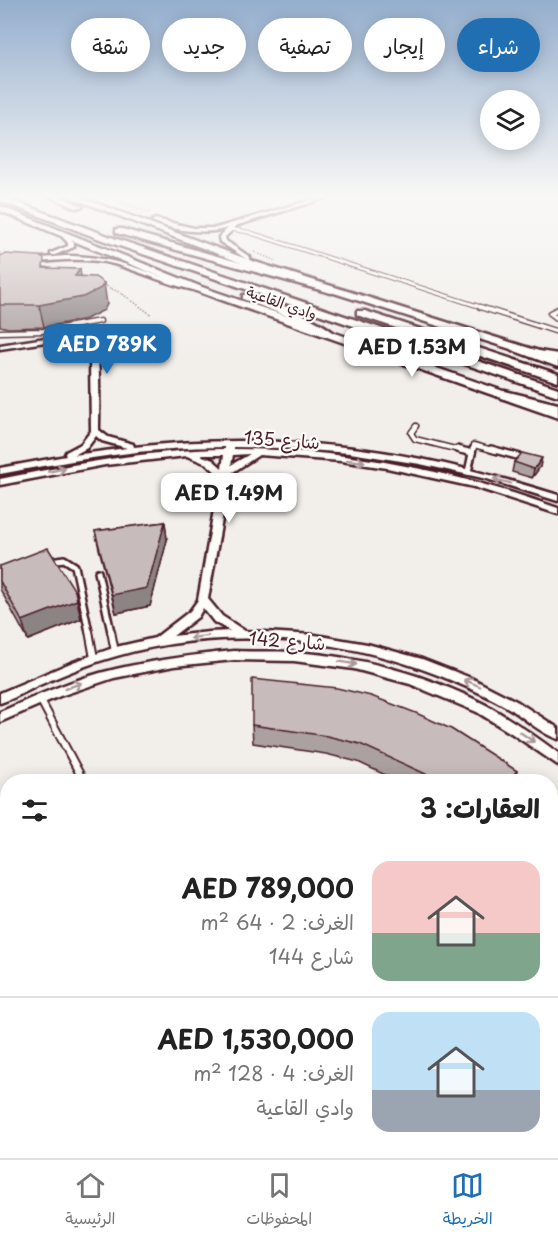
<!DOCTYPE html>
<html lang="ar">
<head>
<meta charset="utf-8">
<style>
	:root { --surface:#fff; --page:#f2f2f2; --text:#222; --muted:#767676; --line:#e0e0e0; --accent:#1f6fb2 }
	body { margin:0; font-family:"Playpen Sans","Playpen Sans Arabic",sans-serif; background:var(--page); color:var(--text); direction:rtl; height:100vh; display:flex; flex-direction:column; font-size:22px; white-space:nowrap }
	* { box-sizing:border-box; margin:0 }
	p { font-size:20px; color:var(--muted) }
	.icon { flex:none; width:33px; height:33px; fill:none; stroke:currentColor; stroke-width:2; stroke-linecap:round; stroke-linejoin:round }
	.map { position:relative; flex:1; overflow:hidden; direction:ltr }
	.side { position:absolute; left:0px; top:774px; width:558px; height:384px; display:flex; flex-direction:column; background:var(--surface); border-radius:24px 24px 0 0; box-shadow:0 3px 15px #0003; direction:rtl }
	.side>* { flex:none }
	.hud { position:absolute; left:18px; top:18px; width:522px; height:54px; direction:rtl; display:flex; gap:12px }
	.fabs { position:absolute; left:480px; top:90px; display:grid; gap:12px }
	.fabs a { display:grid; place-items:center; width:60px; height:60px; border-radius:50%; background:var(--surface); box-shadow:0 3px 15px #0003; font-size:30px }
	.price { position:absolute; translate:-50% -51px; padding:0 14px; border-radius:12px; background:#fff; color:#222; font-size:20px; line-height:39px; filter:drop-shadow(0 2px 3px #0008) }
	.price::after { content:''; position:absolute; left:50%; top:36px; width:18px; height:14px; margin-left:-9px; background:inherit; clip-path:polygon(0 0,100% 0,50% 100%) }
	.price.on { background:var(--accent); color:#fff }
	ul { padding:0; list-style:none }
	li { display:flex; align-items:center; gap:18px; height:150px; padding:0 18px }
	li+li { border-top:2px solid var(--line) }
	li span { display:grid; place-items:center; flex:none; width:168px; height:120px; border-radius:18px; color:#555 }
	li>.icon { margin-inline-start:auto }
	span .icon { width:72px; height:72px; fill:#fffc; stroke-width:1 }
	li b { font-size:26px }
	h2 { display:flex; justify-content:space-between; align-items:center; height:72px; padding:0 18px; font-size:26px }
	.pill { padding:0 21px; border-radius:27px; background:var(--surface); box-shadow:0 3px 15px #0003; font-size:21px; line-height:54px }
	.pill.on { background:var(--accent); color:#fff }
	.menu { display:flex; justify-content:space-around; align-items:center; height:84px; border-top:2px solid var(--line); background:var(--surface); font-size:16px; color:var(--muted) }
	.menu a { display:grid; justify-items:center; gap:3px }
	.menu .on { color:var(--accent) }
	.map>svg:first-child { display:block }
	.lines { fill:none; stroke-linecap:round; stroke-linejoin:round }
	.lane-far4-casing { stroke:#4a1f2b; stroke-width:5 }
	.lane-far3-casing { stroke:#4a1f2b; stroke-width:7 }
	.lane-far2-casing { stroke:#4a1f2b; stroke-width:10 }
	.lane-far1-casing { stroke:#4a1f2b; stroke-width:10 }
	.lane-casing { stroke:#4a1f2b; stroke-width:13 }
	.street-casing { stroke:#4a1f2b; stroke-width:5 }
	.secondary-casing { stroke:#4a1f2b; stroke-width:5 }
	.primary-casing { stroke:#4a1f2b; stroke-width:5 }
	.path { stroke:#4a1f2b; stroke-width:1.5; stroke-dasharray:1 2; stroke-linecap:butt }
	.lane-far4 { stroke:#fdfcf7; stroke-width:3 }
	.lane-far3 { stroke:#fdfcf7; stroke-width:4 }
	.lane-far2 { stroke:#fdfcf7; stroke-width:5 }
	.lane-far1 { stroke:#fdfcf7; stroke-width:6 }
	.lane { stroke:#fdfcf7; stroke-width:8 }
	.street { fill:#fdfcf7; fill-rule:evenodd }
	.secondary { fill:#fdfcf7; fill-rule:evenodd }
	.primary { fill:#fdfcf7; fill-rule:evenodd }
	.wall { fill:#aca1a1; stroke:#4a1f2b; stroke-width:1.5 }
	.shaded-wall { fill:#8c8383; stroke:#4a1f2b; stroke-width:1.5 }
	.building { fill:#c8bbbb; stroke:#4a1f2b; stroke-width:1.5 }
	.oneway { stroke:#ac999b }
	.labels { text-anchor:middle; dominant-baseline:central; stroke-width:4.5; stroke-linejoin:round; paint-order:stroke }
	.far-street-label { font-size:15px; fill:#4a1f2b; stroke:#fdfcf7 }
	.street-label { font-size:18px; fill:#4a1f2b; stroke:#fdfcf7 }
</style>
</head>
<body>
<div class="map">
<svg width="558" height="1158" viewBox="0 0 558 1158">
	<rect width="100%" height="100%" fill="#f2efeb"/>
	<filter id="ink" filterUnits="userSpaceOnUse"><feTurbulence type="fractalNoise" baseFrequency=".0167" numOctaves="2"/><feDisplacementMap in="SourceGraphic" scale="12" xChannelSelector="R" yChannelSelector="G"/><feConvolveMatrix kernelMatrix="1 2 1 2 8 2 1 2 1" color-interpolation-filters="sRGB"/></filter>
	<g filter="url(#ink)">
		<g class="lines">
			<!-- lane-far4 casing -->
			<g class="lane-far4-casing">
				<path id="lane-far4" d="M230,229L248,232L484,308"/>
			</g>
			<!-- lane-far3 casing -->
			<g class="lane-far3-casing">
				<g id="lane-far3">
					<path d="M480,307L558,332"/>
					<path d="M558,309L550,313L558,319"/>
					<path d="M0,332L44,331L100,321"/>
					<path d="M416,426L411,433L415,439L463,451"/>
					<path d="M473,451L474,445L496,451"/>
				</g>
			</g>
			<!-- lane-far2 casing -->
			<g class="lane-far2-casing">
				<g id="lane-far2">
					<path d="M457,449L472,453"/>
					<path d="M491,449L524,458"/>
					<path d="M468,472L473,449"/>
					<path d="M50,561L64,559L75,566L89,632"/>
					<path d="M98,572L111,632"/>
				</g>
			</g>
			<!-- lane-far1 casing -->
			<g class="lane-far1-casing">
				<g id="lane-far1">
					<path d="M89,631L94,658"/>
					<path d="M111,631L115,652"/>
					<path d="M40,699L84,782"/>
				</g>
			</g>
			<!-- lane casing -->
			<g class="lane-casing">
				<g id="lane">
					<path d="M0,992L8,997"/>
					<path d="M164,1150L168,1158"/>
				</g>
			</g>
			<!-- street casing -->
			<g class="street-casing">
				<g id="street">
					<path d="M324,196H332L235,226V228L225,237L226,241L250,257V259L248,260L220,242L219,237L228,228C206,235 173,231 152,221L155,219L194,228H216Z"/>
					<path d="M61,233H65L74,243V247L55,255H51V253L68,246V243L60,234Z"/>
					<path d="M65,256C109,256 131,266 171,280C181,284 194,284 202,289L199,291C169,286 143,272 114,264C87,257 58,260 30,263L27,261L30,259Z"/>
					<path d="M65,335C75,336 89,336 95,346C101,357 99,414 99,430L108,437L133,444L134,447C226,436 329,440 421,459C467,468 513,481 558,495V501L487,479L420,464L350,453L281,448L234,447V449C344,449 454,471 558,508V514L474,487L387,468L341,461L259,455L230,474L208,599L222,616L245,631L315,635L367,644L422,659L471,678L518,702L558,728V739C542,734 527,720 512,710C489,696 463,685 438,675C333,634 209,625 100,661C79,668 58,677 37,686C25,692 13,699 0,703V693L73,662L116,647L155,638L190,611L198,600L220,476L207,464L187,456L105,465L0,485V479C74,464 149,450 225,449V447C149,447 74,460 0,474V468L66,456L65,454L66,452L81,444L91,431L90,359L87,347L80,341L65,339L0,349V345ZM96,436L102,441L127,448L74,455L87,448ZM250,454L231,465L233,455ZM200,455H224L222,468L213,460ZM203,608L214,622L230,631L209,632L173,636L198,617Z"/>
					<path d="M532,350L558,354V358L532,354Z"/>
					<path d="M234,651C254,652 274,651 293,652C359,656 428,675 486,705C511,719 535,736 558,753V765L511,733L477,712L410,684L354,669L294,661L234,660L174,666L114,678L60,696L0,722V712C38,695 76,678 116,669C155,660 194,655 234,651Z"/>
					<path d="M0,1031L6,1033L8,1037V1065L2,1063L0,1058Z"/>
					<path d="M37,1150H55L58,1158H40Z"/>
				</g>
			</g>
			<!-- secondary casing -->
			<g class="secondary-casing">
				<g id="secondary">
					<path d="M48,196H58L83,206L76,208Z"/>
					<path d="M67,196H77L255,262L558,357V364L249,266Z"/>
					<path d="M0,206L202,287L558,410V418L196,291L0,211Z"/>
				</g>
			</g>
			<!-- primary casing -->
			<g class="primary-casing">
				<g id="primary">
					<path d="M0,196L111,237L558,388V396L105,241L0,201Z"/>
					<path d="M116,229H122L340,291L331,293L116,233Z"/>
					<path d="M243,295C259,292 323,322 335,334L325,336L284,315L243,299Z"/>
					<path d="M357,311H365L558,374V382L357,315Z"/>
					<path d="M516,344L558,359V367L512,350L510,348Z"/>
					<path d="M505,391L558,404V412L501,398V392Z"/>
				</g>
			</g>
			<!-- path -->
			<g class="path">
				<path d="M103,196L151,213"/>
				<path d="M254,252L276,261"/>
				<path d="M0,253L5,256"/>
				<path d="M101,284L121,293L152,315"/>
			</g>
			<!-- lane-far4 -->
			<use href="#lane-far4" class="lane-far4"/>
			<!-- lane-far3 -->
			<use href="#lane-far3" class="lane-far3"/>
			<!-- lane-far2 -->
			<use href="#lane-far2" class="lane-far2"/>
			<!-- lane-far1 -->
			<use href="#lane-far1" class="lane-far1"/>
			<!-- lane -->
			<use href="#lane" class="lane"/>
			<!-- street -->
			<use href="#street" class="street"/>
			<!-- secondary -->
			<use href="#secondary" class="secondary"/>
			<!-- primary -->
			<use href="#primary" class="primary"/>
		</g>
		<!-- wall -->
		<g class="wall">
			<path d="M0,256L81,276L107,304L104,310L86,319L44,327L8,328L0,326Z"/>
			<path d="M514,462L540,467L532,478L512,472Z"/>
			<path d="M165,522L167,540L150,606L116,613L99,549L95,531Z"/>
			<path d="M0,566L81,619L28,640L0,589Z"/>
			<path d="M252,725L451,729L517,771L513,782H400L358,762L326,754L253,743Z"/>
		</g>
		<!-- shaded-wall -->
		<g class="shaded-wall">
			<path d="M80,269L83,290L75,276Z"/>
			<path d="M104,283L107,304L104,310L86,319L44,327L39,305Z"/>
			<path d="M542,458L540,467L532,478L534,469Z"/>
			<path d="M165,522L167,540L150,606L116,613L112,595Z"/>
			<path d="M75,591L81,619L28,640L22,621Z"/>
			<path d="M517,771L513,782H506Z"/>
			<path d="M425,1150H434L425,1158H417Z"/>
		</g>
		<!-- building -->
		<g class="building">
			<path d="M5,254L39,256L44,259L43,268L80,269L75,276L95,277L104,283L101,288L83,297L39,305H0V256Z"/>
			<path d="M522,453L542,458L534,469L514,462Z"/>
			<path d="M165,522L147,588L112,595L95,531Z"/>
			<path d="M48,548L75,591L77,600L22,621L0,581V566Z"/>
			<path d="M252,679L337,688L371,696L416,713L451,729L517,771L506,782H438L430,776L360,744L327,736L252,725Z"/>
			<path d="M263,1150H425L417,1158H264Z"/>
		</g>
		<!-- one-way arrows -->
		<defs><path id="oneway-shaft" d="M-6 0H5M1.5-3L5.5 0L1.5 3" fill="none" stroke-width="1.6" stroke-linecap="round" stroke-linejoin="round" transform="scale(1.5)"/></defs>
		<g class="oneway">
			<use href="#oneway-shaft" transform="translate(356 461) rotate(6)"/>
			<use href="#oneway-shaft" transform="translate(57 470) rotate(-11)"/>
			<use href="#oneway-shaft" transform="translate(502 481) rotate(-165)"/>
			<use href="#oneway-shaft" transform="translate(199 637) rotate(173)"/>
			<use href="#oneway-shaft" transform="translate(348 663) rotate(10)"/>
			<use href="#oneway-shaft" transform="translate(472 683) rotate(-157)"/>
			<use href="#oneway-shaft" transform="translate(73 686) rotate(-20)"/>
			<use href="#oneway-shaft" transform="translate(527 737) rotate(35)"/>
		</g>
	</g>
	<!-- sky -->
	<linearGradient id="sky" x2="0" y2="1"><stop stop-color="#94aece"/><stop offset="0.55" stop-color="#f9f8f6"/><stop offset="1" stop-color="#f9f8f6" stop-opacity="0"/></linearGradient>
	<rect width="558" height="358" fill="url(#sky)"/>
	<g class="labels">
		<!-- far-street labels -->
		<g class="far-street-label">
			<text transform="translate(282 302) rotate(19)">وادي القاعية</text>
		</g>
		<!-- street labels -->
		<g class="street-label">
			<text transform="translate(282 439) rotate(4)">شارع 135</text>
			<text transform="translate(287 640) rotate(4)">شارع 142</text>
		</g>
	</g>
</svg>
<div class="fabs">
<a><svg class="icon" aria-label="layers" viewBox="0 0 24 24"><path d="M12 4l9 5-9 5-9-5zM3 14l9 5 9-5"/></svg></a>
</div>
<b class="price on" style="left:107px;top:375px">AED 789K</b>
<b class="price" style="left:412px;top:378px">AED 1.53M</b>
<b class="price" style="left:229px;top:524px">AED 1.49M</b>
<div class="hud">
<a class="pill on">شراء</a>
<a class="pill">إيجار</a>
<a class="pill">تصفية</a>
<a class="pill">جديد</a>
<a class="pill">شقة</a>
</div>
<section class="side">
<h2>العقارات: 3<svg class="icon" aria-label="filters" viewBox="0 0 24 24"><path d="M4 7h16M4 17h16"/><circle cx="9" cy="7" r="2"/><circle cx="15" cy="17" r="2"/></svg></h2>
<ul>
<li><span style="background:linear-gradient(#f6c9c9 60%,#7fa58c 0)"><svg class="icon" aria-label="home" viewBox="0 0 24 24"><path d="M3 11l9-7 9 7M6 9v11h12V9"/></svg></span><div><b>AED 789,000</b><p>الغرف: 2 · 64 m²</p><p>شارع 144</p></div></li>
<li><span style="background:linear-gradient(#bfe0f5 65%,#9aa5b1 0)"><svg class="icon" aria-label="home" viewBox="0 0 24 24"><path d="M3 11l9-7 9 7M6 9v11h12V9"/></svg></span><div><b>AED 1,530,000</b><p>الغرف: 4 · 128 m²</p><p>وادي القاعية</p></div></li>
</ul>
</section>
</div>
<nav class="menu">
<a class="on"><svg class="icon" aria-label="map" viewBox="0 0 24 24"><path d="M3 6l6-2 6 2 6-2v14l-6 2-6-2-6 2zM9 4v14M15 6v14"/></svg>الخريطة</a>
<a><svg class="icon" aria-label="saved" viewBox="0 0 24 24"><path d="M7 4h10v16l-5-4-5 4z"/></svg>المحفوظات</a>
<a><svg class="icon" aria-label="home" viewBox="0 0 24 24"><path d="M3 11l9-7 9 7M6 9v11h12V9"/></svg>الرئيسية</a>
</nav>
</body>
</html>
